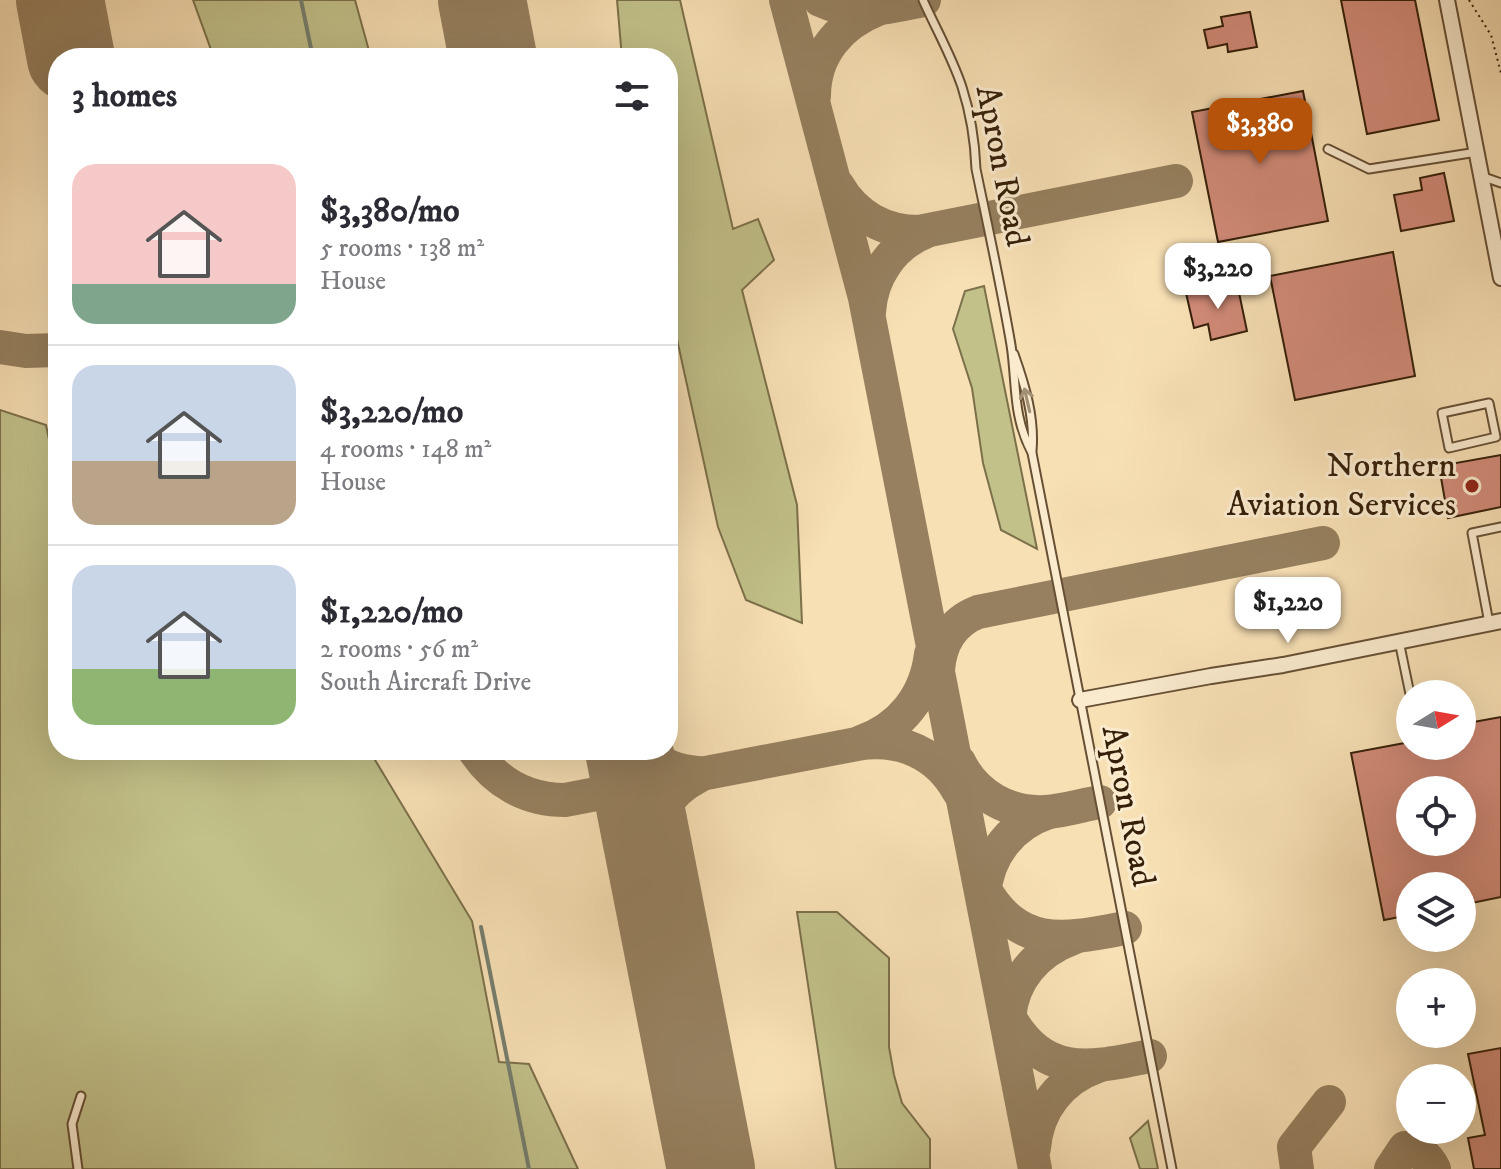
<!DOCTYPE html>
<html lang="en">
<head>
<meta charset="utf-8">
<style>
	:root { --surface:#fff; --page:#f2f2f3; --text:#2b2b33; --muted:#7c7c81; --line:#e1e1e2; --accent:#b45309 }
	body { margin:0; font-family:"IM FELL DW Pica",serif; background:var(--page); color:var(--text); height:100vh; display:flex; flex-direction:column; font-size:30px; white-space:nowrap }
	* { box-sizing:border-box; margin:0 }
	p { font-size:26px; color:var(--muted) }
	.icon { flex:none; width:44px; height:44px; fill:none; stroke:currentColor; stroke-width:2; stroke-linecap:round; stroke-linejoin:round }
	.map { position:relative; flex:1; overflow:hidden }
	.panel { position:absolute; left:48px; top:48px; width:630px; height:712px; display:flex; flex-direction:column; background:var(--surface); border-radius:32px; box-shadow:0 8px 32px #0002 }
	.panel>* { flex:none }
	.needle { width:52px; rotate:79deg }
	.fabs { position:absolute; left:1396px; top:680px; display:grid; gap:16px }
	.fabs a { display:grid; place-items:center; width:80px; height:80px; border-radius:50%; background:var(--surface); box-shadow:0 8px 32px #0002; font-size:40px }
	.price { position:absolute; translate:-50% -68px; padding:0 18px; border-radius:16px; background:#fff; color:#222; font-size:26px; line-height:52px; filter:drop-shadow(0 2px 4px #0008) }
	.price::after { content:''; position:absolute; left:50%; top:48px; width:24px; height:18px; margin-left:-12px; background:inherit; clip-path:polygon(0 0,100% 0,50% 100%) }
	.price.active { background:var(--accent); color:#fff }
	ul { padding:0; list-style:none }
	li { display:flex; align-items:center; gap:24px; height:200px; padding:0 24px }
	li+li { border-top:2px solid var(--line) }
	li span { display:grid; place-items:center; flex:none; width:224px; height:160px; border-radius:24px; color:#555 }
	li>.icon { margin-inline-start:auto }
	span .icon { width:96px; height:96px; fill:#fffc; stroke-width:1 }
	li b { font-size:34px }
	h2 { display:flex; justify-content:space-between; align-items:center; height:96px; padding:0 24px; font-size:34px }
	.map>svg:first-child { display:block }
	.green { fill:#c2c18a; stroke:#7c704a; stroke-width:2 }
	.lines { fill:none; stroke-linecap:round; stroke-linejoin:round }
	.stream { stroke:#747e6e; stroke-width:4 }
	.taxiway { stroke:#96805f; stroke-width:34 }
	.runway { stroke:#96805f; stroke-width:88 }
	.building { fill:#d18a78; stroke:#351f09; stroke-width:2; fill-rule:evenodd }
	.service-casing { stroke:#664f34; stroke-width:11 }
	.minor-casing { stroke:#664f34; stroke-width:18 }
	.path { stroke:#351f09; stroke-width:2; stroke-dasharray:2 4; stroke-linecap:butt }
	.service { stroke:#faebcf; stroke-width:7 }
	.minor { stroke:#faebcf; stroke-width:14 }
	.oneway { stroke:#a18f76 }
	.poi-dot { fill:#8f2418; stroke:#faebcf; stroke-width:3 }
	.labels { text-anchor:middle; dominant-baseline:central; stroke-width:6; stroke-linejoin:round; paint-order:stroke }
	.street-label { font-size:34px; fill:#351f09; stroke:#faebcf }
	.poi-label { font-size:34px; fill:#351f09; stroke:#faebcf; text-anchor:end }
</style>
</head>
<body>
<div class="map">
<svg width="1501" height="1169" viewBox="0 0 1501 1169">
	<rect width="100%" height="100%" fill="#f8e0b5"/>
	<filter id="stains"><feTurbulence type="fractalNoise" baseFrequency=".0025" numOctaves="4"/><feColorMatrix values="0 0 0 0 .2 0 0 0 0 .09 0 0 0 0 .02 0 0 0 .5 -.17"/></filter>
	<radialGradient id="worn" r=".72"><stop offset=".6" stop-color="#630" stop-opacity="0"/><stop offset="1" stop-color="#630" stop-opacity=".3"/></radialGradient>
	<!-- green -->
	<g class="green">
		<path d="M193,0H355L371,58H214Z"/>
		<path d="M617,0H680L733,229L758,219L774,260L742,290L797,505L802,623L746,600L718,527L668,298V58H622Z"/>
		<path d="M984,286L1037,549L1001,530L983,463L972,388L953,329L965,291Z"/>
		<path d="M0,410L46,425L58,484V750H369L472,921L499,1062L529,1064L578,1169H0Z"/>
		<path d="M797,912H837L889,958V1047L894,1075L902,1103L930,1139V1169H836Z"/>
		<path d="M1148,1121L1158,1169H1140L1130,1138Z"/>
	</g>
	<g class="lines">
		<!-- stream -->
		<g class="stream">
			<path d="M301,0L313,58"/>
			<path d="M481,927L529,1169"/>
		</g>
		<!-- taxiway -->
		<g class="taxiway">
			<path d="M786,0L865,298L1035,1169"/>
			<path d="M820,0C856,17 886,7 924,0"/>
			<path d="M814,96C814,54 840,24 878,9"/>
			<path d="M838,186C855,216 885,232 919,232L1176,181"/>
			<path d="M869,312C871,277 892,245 925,232"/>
			<path d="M0,347L26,351L58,350"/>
			<path d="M938,670C940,643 952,622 978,612L1323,543"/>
			<path d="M861,742C901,728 926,696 931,654"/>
			<path d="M474,750C495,782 526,800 565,800L857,744C900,737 938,753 959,792"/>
			<path d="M644,750C660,765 677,772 698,773"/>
			<path d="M959,762C975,795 1009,814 1045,812C1064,811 1082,805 1100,802"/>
			<path d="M650,858C655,820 662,795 699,776"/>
			<path d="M982,885C1018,950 1063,940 1125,928"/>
			<path d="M984,894C988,854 1011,825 1049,812"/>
			<path d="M1008,1015C1044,1080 1090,1068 1150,1056"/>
			<path d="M1009,1020C1011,980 1037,951 1073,938"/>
			<path d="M1034,1148C1037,1109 1061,1079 1098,1066"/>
			<path d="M1297,1169L1294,1147L1329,1102"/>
			<path d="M1391,1169L1405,1148C1419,1149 1428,1157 1434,1169"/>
		</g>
		<!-- runway -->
		<g class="runway">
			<path d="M60,0L71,58"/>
			<path d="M482,0L493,58"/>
			<path d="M629,750L711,1169"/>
		</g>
	</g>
	<!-- building -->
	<g class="building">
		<path d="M1341,0H1415L1439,120L1367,134Z"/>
		<path d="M1250,12L1257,47L1228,52L1227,44L1208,48L1204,30L1223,26L1221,17Z"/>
		<path d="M1303,91L1328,221L1218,242L1192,112Z"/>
		<path d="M1444,173L1454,221L1401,231L1394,195L1422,190L1420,178Z"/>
		<path d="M1393,252L1415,376L1295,400L1270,276Z"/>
		<path d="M1237,283L1247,331L1211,340L1208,324L1194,328L1186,293Z"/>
		<path d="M1501,455V507L1448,518L1439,466Z"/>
		<path d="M1501,717V897L1462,905V886H1410V915L1384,920L1351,753L1410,742V746H1462V724ZM1410,790H1462V842H1410Z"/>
		<path d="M1501,1048V1169H1474L1468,1138L1485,1135L1468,1054Z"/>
	</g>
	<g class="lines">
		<!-- service casing -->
		<g class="service-casing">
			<g id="service">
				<path d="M923,0C936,29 952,57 962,87C970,112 975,142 976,169C988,227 1001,286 1011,345C1017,384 1012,415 1032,453L1172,1169"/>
				<path d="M1328,149L1369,169L1477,152"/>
				<path d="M1481,176L1501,183"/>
				<path d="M1014,354C1025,385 1035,418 1032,451"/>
				<path d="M1489,403L1496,437L1449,448L1442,413Z"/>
				<path d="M1489,623L1472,533L1501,527"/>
				<path d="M1399,641L1410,694"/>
				<path d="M78,1169L72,1124L81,1096"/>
			</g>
		</g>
		<!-- minor casing -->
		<g class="minor-casing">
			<g id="minor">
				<path d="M1447,0L1501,278"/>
				<path d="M1080,700L1211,676L1283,665L1501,621"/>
			</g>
		</g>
		<!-- path -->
		<path class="path" d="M1469,0L1491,35L1501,73"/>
		<!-- service -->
		<use href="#service" class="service"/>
		<!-- minor -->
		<use href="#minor" class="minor"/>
	</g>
	<!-- one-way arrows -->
	<defs><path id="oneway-shaft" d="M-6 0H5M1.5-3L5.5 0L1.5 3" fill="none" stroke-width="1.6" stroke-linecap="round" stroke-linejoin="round" transform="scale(2)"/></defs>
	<use class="oneway" href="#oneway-shaft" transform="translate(1027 400) rotate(-103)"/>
	<!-- markers -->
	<circle class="poi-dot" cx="1472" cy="486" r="8"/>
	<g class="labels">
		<!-- street labels -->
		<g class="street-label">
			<text transform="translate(1002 166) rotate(79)">Apron Road</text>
			<text transform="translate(1128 806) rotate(79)">Apron Road</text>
		</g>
		<!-- poi labels -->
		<g class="poi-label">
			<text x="1456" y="466">Northern<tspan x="1456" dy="39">Aviation Services</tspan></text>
		</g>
	</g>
	<rect width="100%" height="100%" filter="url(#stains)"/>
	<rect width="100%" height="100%" fill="url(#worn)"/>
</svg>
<div class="fabs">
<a><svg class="needle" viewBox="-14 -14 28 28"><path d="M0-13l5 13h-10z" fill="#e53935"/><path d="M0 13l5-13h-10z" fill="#7c7c81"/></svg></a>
<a><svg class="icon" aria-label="locate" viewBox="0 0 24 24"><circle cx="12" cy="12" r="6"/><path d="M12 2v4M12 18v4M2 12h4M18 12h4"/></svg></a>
<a><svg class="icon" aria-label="layers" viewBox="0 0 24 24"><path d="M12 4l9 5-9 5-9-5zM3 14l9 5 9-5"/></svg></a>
<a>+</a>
<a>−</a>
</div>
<b class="price active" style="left:1260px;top:166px">$3,380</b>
<b class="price" style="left:1218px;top:311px">$3,220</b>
<b class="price" style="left:1288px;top:645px">$1,220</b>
<section class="panel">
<h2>3 homes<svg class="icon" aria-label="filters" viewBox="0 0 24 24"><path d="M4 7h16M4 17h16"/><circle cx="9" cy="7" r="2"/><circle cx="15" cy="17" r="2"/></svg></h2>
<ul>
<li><span style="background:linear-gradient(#f6c9c9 75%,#7fa58c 0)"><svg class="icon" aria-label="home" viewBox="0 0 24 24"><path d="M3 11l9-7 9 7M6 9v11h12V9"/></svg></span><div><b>$3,380/mo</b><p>5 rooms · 138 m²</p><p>House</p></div></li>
<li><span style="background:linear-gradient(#c9d6e8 60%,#b9a48a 0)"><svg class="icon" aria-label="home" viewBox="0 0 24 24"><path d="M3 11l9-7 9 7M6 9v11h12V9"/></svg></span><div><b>$3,220/mo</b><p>4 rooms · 148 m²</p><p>House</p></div></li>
<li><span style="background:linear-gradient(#c9d6e8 65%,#8fb573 0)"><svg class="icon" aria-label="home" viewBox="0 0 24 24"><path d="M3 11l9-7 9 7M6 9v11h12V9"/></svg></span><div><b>$1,220/mo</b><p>2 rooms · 56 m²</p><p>South Aircraft Drive</p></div></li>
</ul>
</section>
</div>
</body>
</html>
